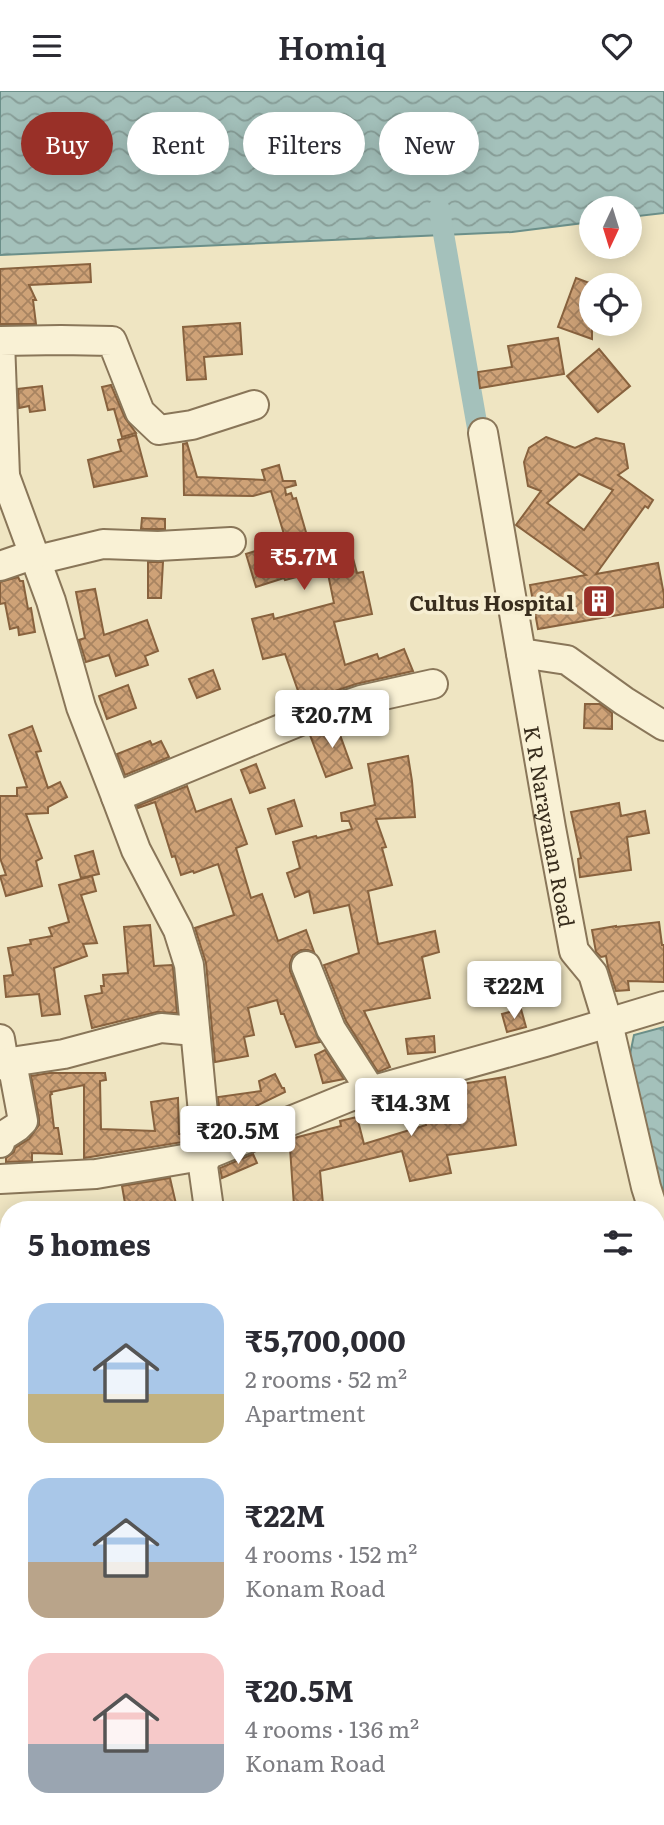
<!DOCTYPE html>
<html lang="en">
<head>
<meta charset="utf-8">
<style>
	:root { --surface:#fff; --page:#f7f7f7; --text:#2b2b33; --muted:#7c7c81; --accent:#993028 }
	body { margin:0; font-family:Literata,serif; background:var(--page); color:var(--text); height:100vh; display:flex; flex-direction:column; font-size:26px; white-space:nowrap }
	* { box-sizing:border-box; margin:0 }
	p { font-size:23px; color:var(--muted) }
	.icon { flex:none; width:38px; height:38px; fill:none; stroke:currentColor; stroke-width:2; stroke-linecap:round; stroke-linejoin:round }
	.map { position:relative; flex:1; overflow:hidden }
	.details { position:absolute; left:0px; top:1110px; width:665px; height:625px; display:flex; flex-direction:column; background:var(--surface); border-radius:28px 28px 0 0; box-shadow:0 4px 18px #0003 }
	.details>* { flex:none }
	.hud { position:absolute; left:21px; top:21px; width:623px; height:63px; display:flex; gap:14px }
	.needle { width:46px; rotate:184deg }
	.controls { position:absolute; left:579px; top:105px; display:grid; gap:14px }
	.controls a { display:grid; place-items:center; width:63px; height:63px; border-radius:50%; background:var(--surface); box-shadow:0 4px 18px #0003; font-size:35px }
	.price { position:absolute; translate:-50% -60px; padding:0 16px; border-radius:7px; background:#fff; color:#222; font-size:23px; line-height:46px; filter:drop-shadow(0 2px 4px #0008) }
	.price::after { content:''; position:absolute; left:50%; top:42px; width:21px; height:16px; margin-left:-10px; background:inherit; clip-path:polygon(0 0,100% 0,50% 100%) }
	.price.current { background:var(--accent); color:#fff }
	ul { padding:0; list-style:none }
	li { display:flex; align-items:center; gap:21px; height:175px; padding:0 28px }
	li span { display:grid; place-items:center; flex:none; width:196px; height:140px; border-radius:21px; color:#555 }
	li>.icon { margin-inline-start:auto }
	span .icon { width:84px; height:84px; fill:#fffc; stroke-width:1 }
	li b { font-size:30px }
	h2 { display:flex; justify-content:space-between; align-items:center; height:84px; padding:0 28px; font-size:30px }
	.chip { padding:0 24px; border-radius:32px; background:var(--surface); box-shadow:0 4px 18px #0003; font-size:24px; line-height:63px }
	.chip.current { background:var(--accent); color:#fff }
	header { display:flex; justify-content:space-between; align-items:center; height:91px; padding:0 28px; background:var(--surface); font-size:32px; font-weight:600 }
	.map>svg:first-child { display:block }
	.water { fill:url(#water-waves); stroke:#6b8f89; stroke-width:2 }
	.lines { fill:none; stroke-linecap:round; stroke-linejoin:round }
	.canal { stroke:#a4c1bb; stroke-width:21 }
	.building { fill:url(#building-cross-hatch); stroke:#88623e; stroke-width:2; fill-rule:evenodd }
	.minor-casing { stroke:#897659; stroke-width:32 }
	.minor { stroke:#f9f1d5; stroke-width:28 }
	.labels { text-anchor:middle; dominant-baseline:central; stroke-width:7; stroke-linejoin:round; paint-order:stroke }
	.poi-label { font-size:21px; font-weight:bold; fill:#382d1d; stroke:#f6eed2; text-anchor:end }
	.street-label { font-size:21px; fill:#382d1d; stroke:#f6eed2 }
</style>
</head>
<body>
<header><svg class="icon" aria-label="menu" viewBox="0 0 24 24"><path d="M4 6h16M4 12h16M4 18h16"/></svg>Homiq<svg class="icon" aria-label="heart" viewBox="0 0 24 24"><path d="M12 20l-8-8c-3-5 5-10 8-4 3-6 11-1 8 4z"/></svg></header>
<div class="map">
<svg width="664" height="1734" viewBox="0 0 664 1734">
	<defs>
		<pattern id="water-waves" width="16" height="10" patternUnits="userSpaceOnUse" patternTransform="scale(1.75)"><rect width="16" height="10" fill="#a4c1bb"/><path d="M0 5q4-4 8 0t8 0" fill="none" stroke="#879d97"/></pattern>
		<pattern id="building-cross-hatch" width="8" height="8" patternUnits="userSpaceOnUse" patternTransform="scale(1.75)"><rect width="8" height="8" fill="#cea277"/><path d="M0 0l8 8M0 8l8-8" fill="none" stroke="#a88461"/></pattern>
	</defs>
	<rect width="100%" height="100%" fill="#efe5c2"/>
	<!-- water -->
	<g class="water">
		<path d="M0,0H664V122L630,126V117H592L591,131L512,141L0,164Z"/>
		<path d="M664,936V1115L627,978L634,944Z"/>
	</g>
	<g class="lines">
		<!-- canal -->
		<g class="canal">
			<path d="M439,117L481,357"/>
			<path d="M656,1150L664,1175"/>
		</g>
	</g>
	<!-- building -->
	<g class="building">
		<path d="M90,173L91,191L29,194L36,209H33L36,233H0V178Z"/>
		<path d="M576,187L592,193V248L558,236Z"/>
		<path d="M240,232L242,263L204,266L206,288L187,289L183,236Z"/>
		<path d="M558,247L564,283L480,297L478,281L512,276L508,255Z"/>
		<path d="M599,258L630,295L598,321L567,285Z"/>
		<path d="M111,294L125,327L136,342L122,346L114,318L108,319L102,296Z"/>
		<path d="M42,295L45,319L30,321L29,315L19,317L18,298Z"/>
		<path d="M136,344L147,385L94,396L88,369L121,360L118,349Z"/>
		<path d="M546,346L575,357L596,347L624,353L628,377L618,384L653,409L648,417L645,415L596,483L658,472L664,504V516L538,538L530,494L586,484L516,434L541,400L528,395L524,371L529,357ZM579,383L613,399L584,439L547,412Z"/>
		<path d="M187,352L197,386L265,389L262,379L279,374L283,390H295L296,394L285,397L286,404L291,402L293,408L296,407L310,455L335,449L336,456L349,453L357,482L363,481L372,523L334,531L345,574L377,563L379,568L404,558L413,580L356,593L302,611L285,563L263,568L252,528L273,523L274,528L334,512L327,478L285,489L284,487L256,496L246,463L286,450L271,400L253,405L184,404L183,353Z"/>
		<path d="M142,427L165,428V438H141Z"/>
		<path d="M148,471H163L161,507H148Z"/>
		<path d="M18,486L20,490H23L28,518L31,517L35,541L19,544L18,536L10,538L5,512L0,513V491Z"/>
		<path d="M95,498L104,544L147,529L158,560L145,565L148,574L116,585L109,564L86,571L79,549L85,547L76,501Z"/>
		<path d="M213,579L220,598L197,607L189,588Z"/>
		<path d="M128,594L136,617L107,628L99,605Z"/>
		<path d="M585,613H600L612,622V638L584,637Z"/>
		<path d="M346,632L348,638L339,641L352,677L326,686L310,644Z"/>
		<path d="M32,635L41,660L36,661L48,697L60,691L67,706L48,716V722L26,723L42,767L36,770L42,795L6,805L0,785L6,784L0,767V705H17V697L27,696L9,644Z"/>
		<path d="M150,650L152,654L161,650L169,666L125,684L117,663Z"/>
		<path d="M408,665L412,690L415,726L376,728L386,756L382,757L392,794L368,800L378,853L435,840L439,861L422,866L430,907L364,920L390,976L378,981L346,930L324,874L359,862L349,814L314,822L309,800L295,806L287,782L300,777L293,751L316,745L317,747L352,738L349,730H342L341,722L375,714L368,673Z"/>
		<path d="M256,673L265,697L250,702L241,679Z"/>
		<path d="M187,695L196,721L231,708L247,753L236,757L251,807L262,803L278,850L306,839L314,861L308,859H301L293,864L290,872V880L320,951L296,956L284,923H281L277,909L248,917L254,944L244,946L248,965L215,971L206,872L195,837L234,824L218,773L194,782L193,780L181,784L175,765L172,766L155,711L138,717L137,715Z"/>
		<path d="M294,709L302,735L276,743L268,718Z"/>
		<path d="M619,712L621,725L645,720L649,742L627,746L631,779L580,786L578,768L581,767L571,721Z"/>
		<path d="M93,760L99,783L81,787L75,765Z"/>
		<path d="M92,785L96,800L81,804L97,852L83,853L87,865L54,877L60,923L42,925L39,903L6,906L4,885L13,884L8,857L31,853L30,849L52,845L49,837L69,831L59,794Z"/>
		<path d="M659,831L662,854H664V891L628,890L629,899L616,900L608,876L606,865L601,866L596,861L592,839L616,835V836Z"/>
		<path d="M150,834L154,875L172,874L173,877L177,922L157,921L92,937L85,905L102,902L101,895H104L103,884L128,882L124,836Z"/>
		<path d="M521,918L526,936L507,941L502,923Z"/>
		<path d="M434,945L435,961L408,963L406,948Z"/>
		<path d="M325,959L344,988L323,992L315,964Z"/>
		<path d="M49,982H105L106,989L100,990L101,1038L155,1040L151,1011L178,1007L179,1043H188L189,1050L84,1067V994L51,1001L52,1003L50,1004L54,1037H58L62,1063L32,1062V1070L6,1071V1067L14,1061L15,1057L29,1048L39,1034V1027L31,985Z"/>
		<path d="M275,983L282,997H284L285,1001L256,1015L257,1023L220,1028L218,1006L261,1000L259,990Z"/>
		<path d="M505,986L516,1054L447,1064L451,1082L410,1090L402,1060L320,1080L323,1113L294,1115L290,1057H292L290,1048L341,1035L340,1030L357,1026L364,1053L426,1034L419,1006L449,998V995Z"/>
		<path d="M253,1063L257,1072L222,1087L220,1077Z"/>
		<path d="M170,1087L176,1113L152,1118H126L122,1095Z"/>
	</g>
	<g class="lines">
		<!-- minor casing -->
		<g class="minor-casing">
			<g id="minor">
				<path id="s1" d="M483,342L551,737L574,860L593,883L608,932L646,1096L653,1118"/>
				<path d="M0,382L5,385L51,510L81,616L116,706L305,628L361,609L433,593"/>
				<path d="M5,385L0,250L61,249L112,250L140,321L159,339L192,334L254,314"/>
				<path d="M37,469L103,453L158,455L231,451"/>
				<path d="M0,475L35,463"/>
				<path d="M521,562L567,569L624,610L664,635"/>
				<path d="M116,706L136,759L178,839L189,874L207,1064L203,1075L209,1118"/>
				<path d="M306,875L331,938L371,1000"/>
				<path d="M0,948L4,972"/>
				<path d="M0,1052V1047L17,1036L23,1030L14,982L4,972L64,963L161,937L195,940"/>
				<path d="M0,1088L96,1083L207,1064L349,1006L545,951L664,915"/>
				<path d="M656,1128L664,1151"/>
				<path d="M0,1164L2,1186L0,1187"/>
				<path d="M0,1266H9"/>
				<path d="M0,1423L9,1424"/>
				<path d="M0,1460L9,1459"/>
				<path d="M656,1666L664,1665"/>
				<path d="M350,1726L351,1734"/>
				<path d="M637,1726L638,1734"/>
				<path d="M15,1734L30,1731"/>
				<path d="M189,1734L214,1729L218,1734"/>
				<path d="M494,1734L495,1726"/>
			</g>
		</g>
		<!-- minor -->
		<use href="#minor" class="minor"/>
	</g>
	<!-- icons -->
	<defs>
		<g id="building-square" transform="scale(1.75)"><rect x="-9" y="-9" width="18" height="18" rx="4" fill="#993028" stroke="#f6eed2"/><path d="M-4-6H4V6H1V3H-1V6H-4ZM-2.5-4.3h1.7v1.8h-1.7ZM.8-4.3h1.7v1.8H.8ZM-2.5-1h1.7V.8h-1.7ZM.8-1h1.7V.8H.8Z" fill="#fff"/></g>
	</defs>
	<g fill-rule="evenodd">
		<use href="#building-square" x="599" y="510"/>
	</g>
	<g class="labels">
		<!-- poi labels -->
		<g class="poi-label">
			<text x="574" y="510">Cultus Hospital</text>
		</g>
		<!-- street labels -->
		<g class="street-label">
			<text stroke="none"><textPath href="#s1" startOffset="399">K R Narayanan Road</textPath></text>
		</g>
	</g>
</svg>
<div class="controls">
<a><svg class="needle" viewBox="-14 -14 28 28"><path d="M0-13l5 13h-10z" fill="#e53935"/><path d="M0 13l5-13h-10z" fill="#7c7c81"/></svg></a>
<a><svg class="icon" aria-label="locate" viewBox="0 0 24 24"><circle cx="12" cy="12" r="6"/><path d="M12 2v4M12 18v4M2 12h4M18 12h4"/></svg></a>
</div>
<b class="price current" style="left:304px;top:501px">₹5.7M</b>
<b class="price" style="left:332px;top:659px">₹20.7M</b>
<b class="price" style="left:514px;top:930px">₹22M</b>
<b class="price" style="left:411px;top:1047px">₹14.3M</b>
<b class="price" style="left:238px;top:1075px">₹20.5M</b>
<div class="hud">
<a class="chip current">Buy</a>
<a class="chip">Rent</a>
<a class="chip">Filters</a>
<a class="chip">New</a>
</div>
<section class="details">
<h2>5 homes<svg class="icon" aria-label="filters" viewBox="0 0 24 24"><path d="M4 7h16M4 17h16"/><circle cx="9" cy="7" r="2"/><circle cx="15" cy="17" r="2"/></svg></h2>
<ul>
<li><span style="background:linear-gradient(#a9c7e8 65%,#c2b280 0)"><svg class="icon" aria-label="home" viewBox="0 0 24 24"><path d="M3 11l9-7 9 7M6 9v11h12V9"/></svg></span><div><b>₹5,700,000</b><p>2 rooms · 52 m²</p><p>Apartment</p></div></li>
<li><span style="background:linear-gradient(#a9c7e8 60%,#b9a48a 0)"><svg class="icon" aria-label="home" viewBox="0 0 24 24"><path d="M3 11l9-7 9 7M6 9v11h12V9"/></svg></span><div><b>₹22M</b><p>4 rooms · 152 m²</p><p>Konam Road</p></div></li>
<li><span style="background:linear-gradient(#f6c9c9 65%,#9aa5b1 0)"><svg class="icon" aria-label="home" viewBox="0 0 24 24"><path d="M3 11l9-7 9 7M6 9v11h12V9"/></svg></span><div><b>₹20.5M</b><p>4 rooms · 136 m²</p><p>Konam Road</p></div></li>
</ul>
</section>
</div>
</body>
</html>
